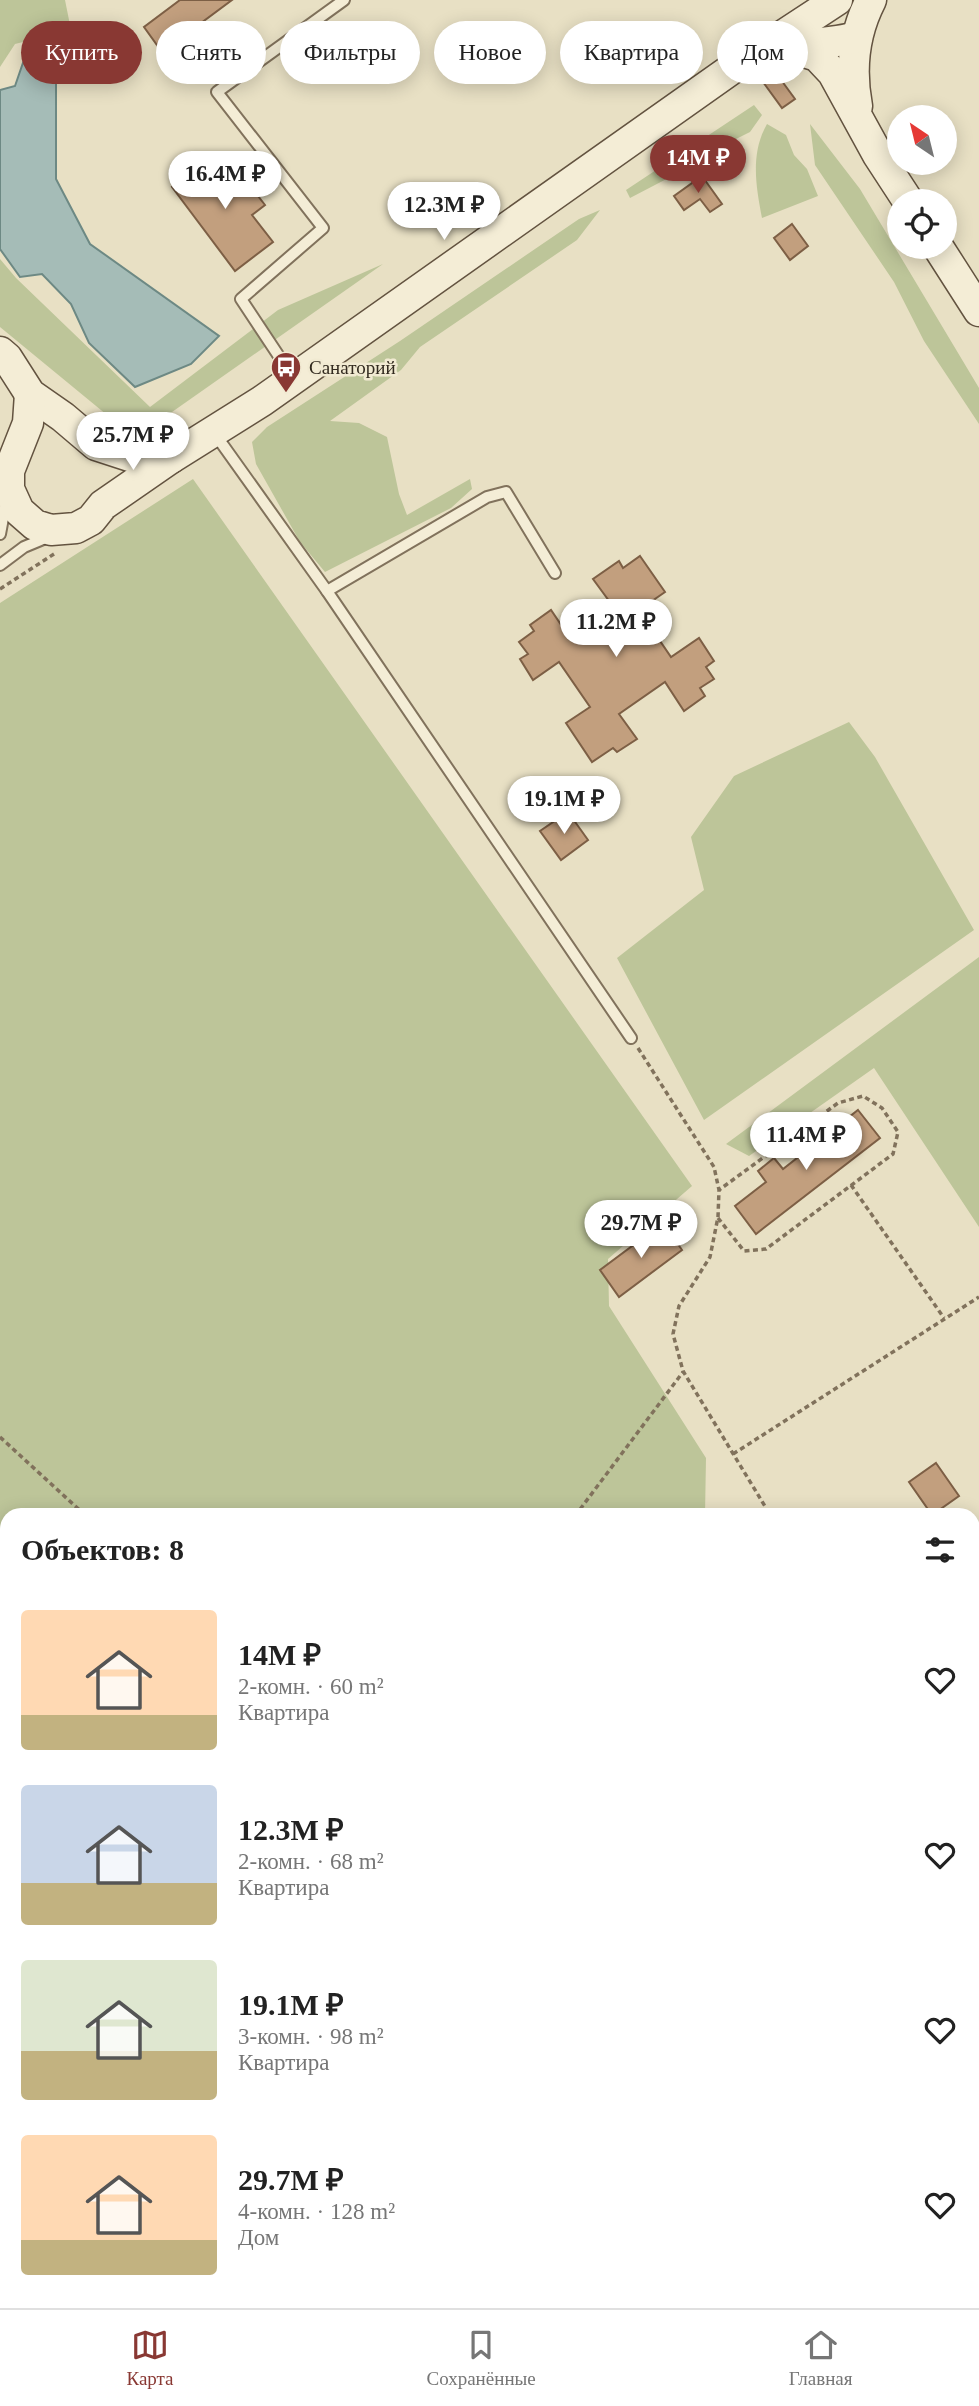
<!DOCTYPE html>
<html lang="ru">
<head>
<meta charset="utf-8">
<style>
	:root { --surface:#fff; --page:#f6f6f6; --text:#222; --muted:#767676; --line:#e0e0e0; --accent:#893833 }
	body { margin:0; font-family:Georgia,serif; background:var(--page); color:var(--text); height:100vh; display:flex; flex-direction:column; font-size:26px; white-space:nowrap }
	* { box-sizing:border-box; margin:0 }
	p { font-size:23px; color:var(--muted) }
	.icon { flex:none; width:38px; height:38px; fill:none; stroke:currentColor; stroke-width:2; stroke-linecap:round; stroke-linejoin:round }
	.map { position:relative; flex:1; overflow:hidden }
	.side { position:absolute; left:0px; top:1508px; width:980px; height:800px; display:flex; flex-direction:column; background:var(--surface); border-radius:21px 21px 0 0; box-shadow:0 4px 18px #0003 }
	.side>* { flex:none }
	.guide { position:absolute; left:21px; top:21px; width:938px; height:63px; display:flex; gap:14px }
	.needle { width:46px; rotate:325deg }
	.buttons { position:absolute; left:887px; top:105px; display:grid; gap:14px }
	.buttons a { display:grid; place-items:center; width:70px; height:70px; border-radius:50%; background:var(--surface); box-shadow:0 4px 18px #0003; font-size:35px }
	.price { position:absolute; translate:-50% -60px; padding:0 16px; border-radius:24px; background:#fff; color:#222; font-size:23px; line-height:46px; filter:drop-shadow(0 2px 4px #0008) }
	.price::after { content:''; position:absolute; left:50%; top:42px; width:21px; height:16px; margin-left:-10px; background:inherit; clip-path:polygon(0 0,100% 0,50% 100%) }
	.price.active { background:var(--accent); color:#fff }
	ul { padding:0; list-style:none }
	li { display:flex; align-items:center; gap:21px; height:175px; padding:0 21px }
	li span { display:grid; place-items:center; flex:none; width:196px; height:140px; border-radius:7px; color:#555 }
	li>.icon { margin-inline-start:auto }
	span .icon { width:84px; height:84px; fill:#fffc; stroke-width:1 }
	li b { font-size:30px }
	h2 { display:flex; justify-content:space-between; align-items:center; height:84px; padding:0 21px; font-size:30px }
	.tag { padding:0 24px; border-radius:32px; background:var(--surface); box-shadow:0 4px 18px #0003; font-size:24px; line-height:63px }
	.tag.active { background:var(--accent); color:#fff }
	.tab-bar { display:flex; justify-content:space-around; align-items:center; height:98px; border-top:2px solid var(--line); background:var(--surface); font-size:19px; color:var(--muted) }
	.tab-bar a { display:grid; justify-items:center; gap:4px }
	.tab-bar .active { color:var(--accent) }
	.map>svg:first-child { display:block }
	.green { fill:#bdc599 }
	.water { fill:#a5bcb7; stroke:#6d8984; stroke-width:2 }
	.building { fill:#c29f7e; stroke:#7d5f45; stroke-width:2 }
	.lines { fill:none; stroke-linecap:round; stroke-linejoin:round }
	.lane-casing { stroke:#81725c; stroke-width:14 }
	.secondary-casing { stroke:#635340; stroke-width:33 }
	.path { stroke:#81725c; stroke-width:3.5; stroke-dasharray:5 3.5; stroke-linecap:butt }
	.lane { stroke:#f4edd6; stroke-width:10 }
	.secondary { stroke:#f4edd6; stroke-width:30 }
	.labels { text-anchor:middle; dominant-baseline:central; stroke-width:5; stroke-linejoin:round; paint-order:stroke }
	.poi-label { font-size:19px; fill:#322a1f; stroke:#f1ead2; text-anchor:start }
</style>
</head>
<body>
<div class="map">
<svg width="979" height="2308" viewBox="0 0 979 2308">
	<rect width="100%" height="100%" fill="#e8e0c4"/>
	<!-- green -->
	<g class="green">
		<path d="M0,0H65L71,30L15,44L0,67Z"/>
		<path d="M754,105L762,115L750,132L728,143L701,161L630,198L626,190Z"/>
		<path d="M767,124L786,135L794,155L807,169L818,196L762,218C756,186 750,154 767,124Z"/>
		<path d="M810,124L860,189L979,388V424L924,341L894,282L815,165Z"/>
		<path d="M600,210L577,240L420,347L401,370L330,421L359,423L387,437L399,494L407,515L470,479L472,489L451,508L325,572L300,542L256,464L252,442L267,427L400,341L579,219Z"/>
		<path d="M0,259L16,278L150,407L278,310L383,264L135,438L0,327Z"/>
		<path d="M193,479L692,1186L608,1259L609,1306L706,1458L705,1515L7,1516V1814L0,1818V603Z"/>
		<path d="M849,722L875,757L974,930L704,1120L617,958L704,890L691,837L734,776Z"/>
		<path d="M979,957V1227L874,1068L749,1156L726,1144Z"/>
		<path d="M979,2101V2207L973,2217V2104Z"/>
		<path d="M208,2301H308L297,2308H201Z"/>
		<path d="M558,2301H810L812,2308H543Z"/>
	</g>
	<!-- water -->
	<path class="water" d="M25,57H56V179L90,244L219,336L191,364L135,387L89,343L71,304L42,274L20,277L0,249V90L15,86Z"/>
	<!-- building -->
	<g class="building">
		<path d="M180,0H232L162,52L144,27Z"/>
		<path d="M776,73L795,99L782,108L763,82Z"/>
		<path d="M209,159L221,175L234,165L265,205L252,215L273,242L235,271L172,187Z"/>
		<path d="M702,176L722,204L710,212L700,199L684,210L674,196Z"/>
		<path d="M792,224L808,246L790,260L774,238Z"/>
		<path d="M640,556L665,592L639,610L671,657L699,638L714,661L706,667L714,679L700,688L705,696L684,711L665,682L619,714L637,739L617,752L613,748L592,762L566,723L590,707L559,662L533,680L520,659L528,654L519,642L534,631L530,625L551,610L568,635L612,605L593,579L619,561L623,568Z"/>
		<path d="M568,812L588,840L561,860L540,831Z"/>
		<path d="M858,1110L880,1138L756,1234L735,1206L766,1182L758,1171L774,1158L783,1169Z"/>
		<path d="M663,1223L682,1250L619,1297L600,1270Z"/>
		<path d="M936,1463L959,1496L932,1515L909,1482Z"/>
	</g>
	<g class="lines">
		<!-- lane casing -->
		<g class="lane-casing">
			<g id="lane">
				<path d="M292,376L241,299L323,228L217,92L344,0"/>
				<path d="M215,434L327,591L631,1038"/>
				<path d="M0,534L6,502"/>
				<path d="M0,565L24,547L48,537"/>
				<path d="M327,591L487,497L506,492L555,573"/>
				<path d="M835,2301L837,2308"/>
			</g>
		</g>
		<!-- secondary casing -->
		<g class="secondary-casing">
			<g id="secondary">
				<path d="M764,48L837,0"/>
				<path d="M791,48L817,56L833,73L878,155L908,201"/>
				<path d="M857,106C850,69 854,33 871,0"/>
				<path d="M938,247L979,311"/>
				<path d="M0,352L7,358L30,394L63,417L96,445L142,460L171,458"/>
				<path d="M30,394L28,423L9,471V489L19,511L35,525L51,530L76,528L91,520L103,505L171,458L262,401L733,68C745,62 756,54 768,51C797,43 828,45 857,37"/>
				<path d="M973,2051L979,2048"/>
				<path d="M412,2308L426,2301"/>
			</g>
		</g>
		<!-- path -->
		<g class="path">
			<path d="M0,589L54,554"/>
			<path d="M638,1048L714,1167L719,1190L718,1217L710,1257L679,1306L673,1334L683,1371L766,1508"/>
			<path d="M851,1185L944,1318"/>
			<path d="M718,1218L744,1251L766,1249L893,1154L898,1132L882,1108L863,1096L838,1103L719,1190"/>
			<path d="M0,1437L86,1516"/>
			<path d="M733,1454L979,1297"/>
			<path d="M575,1516L683,1372"/>
			<path d="M0,1784L7,1780"/>
			<path d="M0,2102L7,2104"/>
			<path d="M174,2308L182,2301"/>
			<path d="M245,2308L252,2301"/>
		</g>
		<!-- lane -->
		<use href="#lane" class="lane"/>
		<!-- secondary -->
		<use href="#secondary" class="secondary"/>
	</g>
	<!-- icons -->
	<defs>
		<g id="bus-pin" transform="scale(1.575)"><path d="M0 17L-7.5 6A9.5 9.5 0 1 1 7.5 6Z" fill="#893833" stroke="#f1ead2"/><path d="M-5-6H5V4H4V6H2V4H-2V6H-4V4H-5ZM-3.5-4V0h7V-4ZM-3.5 1.2v1.5H-2V1.2ZM2 1.2v1.5H3.5V1.2Z" fill="#fff"/></g>
	</defs>
	<g fill-rule="evenodd">
		<use href="#bus-pin" x="286" y="367"/>
	</g>
	<g class="labels">
		<!-- poi labels -->
		<g class="poi-label">
			<text x="309" y="367">Санаторий</text>
		</g>
	</g>
</svg>
<div class="buttons">
<a><svg class="needle" viewBox="-14 -14 28 28"><path d="M0-13l5 13h-10z" fill="#e53935"/><path d="M0 13l5-13h-10z" fill="#767676"/></svg></a>
<a><svg class="icon" aria-label="locate" viewBox="0 0 24 24"><circle cx="12" cy="12" r="6"/><path d="M12 2v4M12 18v4M2 12h4M18 12h4"/></svg></a>
</div>
<b class="price active" style="left:698px;top:195px">14M ₽</b>
<b class="price" style="left:225px;top:211px">16.4M ₽</b>
<b class="price" style="left:444px;top:242px">12.3M ₽</b>
<b class="price" style="left:133px;top:472px">25.7M ₽</b>
<b class="price" style="left:616px;top:659px">11.2M ₽</b>
<b class="price" style="left:564px;top:836px">19.1M ₽</b>
<b class="price" style="left:806px;top:1172px">11.4M ₽</b>
<b class="price" style="left:641px;top:1260px">29.7M ₽</b>
<div class="guide">
<a class="tag active">Купить</a>
<a class="tag">Снять</a>
<a class="tag">Фильтры</a>
<a class="tag">Новое</a>
<a class="tag">Квартира</a>
<a class="tag">Дом</a>
</div>
<section class="side">
<h2>Объектов: 8<svg class="icon" aria-label="filters" viewBox="0 0 24 24"><path d="M4 7h16M4 17h16"/><circle cx="9" cy="7" r="2"/><circle cx="15" cy="17" r="2"/></svg></h2>
<ul>
<li><span style="background:linear-gradient(#ffd9b3 75%,#c2b280 0)"><svg class="icon" aria-label="home" viewBox="0 0 24 24"><path d="M3 11l9-7 9 7M6 9v11h12V9"/></svg></span><div><b>14M ₽</b><p>2-комн. · 60 m²</p><p>Квартира</p></div><svg class="icon" aria-label="heart" viewBox="0 0 24 24"><path d="M12 20l-8-8c-3-5 5-10 8-4 3-6 11-1 8 4z"/></svg></li>
<li><span style="background:linear-gradient(#c9d6e8 70%,#c2b280 0)"><svg class="icon" aria-label="home" viewBox="0 0 24 24"><path d="M3 11l9-7 9 7M6 9v11h12V9"/></svg></span><div><b>12.3M ₽</b><p>2-комн. · 68 m²</p><p>Квартира</p></div><svg class="icon" aria-label="heart" viewBox="0 0 24 24"><path d="M12 20l-8-8c-3-5 5-10 8-4 3-6 11-1 8 4z"/></svg></li>
<li><span style="background:linear-gradient(#dfe7d0 65%,#c2b280 0)"><svg class="icon" aria-label="home" viewBox="0 0 24 24"><path d="M3 11l9-7 9 7M6 9v11h12V9"/></svg></span><div><b>19.1M ₽</b><p>3-комн. · 98 m²</p><p>Квартира</p></div><svg class="icon" aria-label="heart" viewBox="0 0 24 24"><path d="M12 20l-8-8c-3-5 5-10 8-4 3-6 11-1 8 4z"/></svg></li>
<li><span style="background:linear-gradient(#ffd9b3 75%,#c2b280 0)"><svg class="icon" aria-label="home" viewBox="0 0 24 24"><path d="M3 11l9-7 9 7M6 9v11h12V9"/></svg></span><div><b>29.7M ₽</b><p>4-комн. · 128 m²</p><p>Дом</p></div><svg class="icon" aria-label="heart" viewBox="0 0 24 24"><path d="M12 20l-8-8c-3-5 5-10 8-4 3-6 11-1 8 4z"/></svg></li>
</ul>
</section>
</div>
<nav class="tab-bar">
<a class="active"><svg class="icon" aria-label="map" viewBox="0 0 24 24"><path d="M3 6l6-2 6 2 6-2v14l-6 2-6-2-6 2zM9 4v14M15 6v14"/></svg>Карта</a>
<a><svg class="icon" aria-label="saved" viewBox="0 0 24 24"><path d="M7 4h10v16l-5-4-5 4z"/></svg>Сохранённые</a>
<a><svg class="icon" aria-label="home" viewBox="0 0 24 24"><path d="M3 11l9-7 9 7M6 9v11h12V9"/></svg>Главная</a>
</nav>
</body>
</html>
